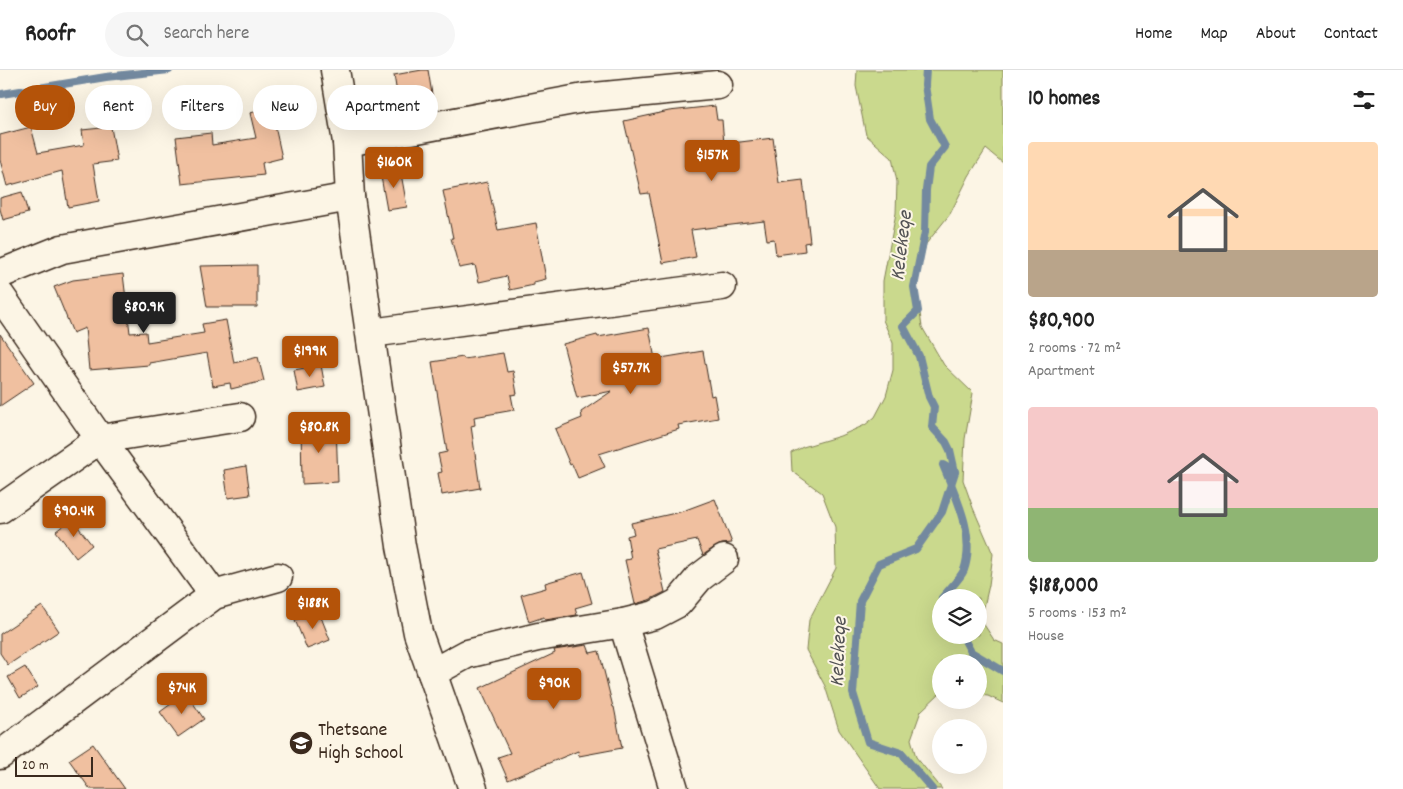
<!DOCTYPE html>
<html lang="en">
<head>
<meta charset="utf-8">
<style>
	:root { --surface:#fff; --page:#f6f6f6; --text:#222; --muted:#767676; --line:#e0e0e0; --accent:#b45309 }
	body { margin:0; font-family:Dekko,sans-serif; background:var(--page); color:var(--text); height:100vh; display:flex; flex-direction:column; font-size:19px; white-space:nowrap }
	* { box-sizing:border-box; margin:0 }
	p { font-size:16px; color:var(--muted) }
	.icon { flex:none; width:28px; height:28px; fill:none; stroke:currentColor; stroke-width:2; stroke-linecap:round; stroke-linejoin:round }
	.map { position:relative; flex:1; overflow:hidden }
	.drawer { display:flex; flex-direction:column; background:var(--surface); width:400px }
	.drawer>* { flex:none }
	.guide { position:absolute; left:15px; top:15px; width:475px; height:45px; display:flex; gap:10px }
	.fabs { position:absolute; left:932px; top:519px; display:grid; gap:10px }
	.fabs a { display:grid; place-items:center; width:55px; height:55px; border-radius:50%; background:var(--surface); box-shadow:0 5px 20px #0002; font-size:25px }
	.scale { position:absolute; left:15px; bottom:12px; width:78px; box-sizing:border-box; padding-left:5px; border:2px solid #3b2a1e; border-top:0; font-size:14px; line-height:18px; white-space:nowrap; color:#3b2a1e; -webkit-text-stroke:4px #fcf5e5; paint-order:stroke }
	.price { position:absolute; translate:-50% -42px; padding:0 11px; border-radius:5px; background:var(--accent); color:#fff; font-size:16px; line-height:32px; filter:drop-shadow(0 1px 2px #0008) }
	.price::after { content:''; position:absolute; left:50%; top:30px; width:15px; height:11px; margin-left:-8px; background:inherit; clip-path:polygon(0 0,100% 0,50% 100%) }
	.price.selected { background:#222; color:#fff }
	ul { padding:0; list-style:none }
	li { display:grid; align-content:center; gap:10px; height:265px; padding:0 25px }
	li span { display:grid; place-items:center; height:155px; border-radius:5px; color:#555 }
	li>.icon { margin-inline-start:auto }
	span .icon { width:90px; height:90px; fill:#fffc; stroke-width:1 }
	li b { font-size:21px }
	h2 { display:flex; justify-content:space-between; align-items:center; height:60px; padding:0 25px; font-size:21px }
	.pill { padding:0 18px; border-radius:22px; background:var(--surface); box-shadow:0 5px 20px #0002; font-size:18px; line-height:45px }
	.pill.selected { background:var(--accent); color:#fff }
	header { display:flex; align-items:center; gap:30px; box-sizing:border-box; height:70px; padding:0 25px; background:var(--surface); border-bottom:1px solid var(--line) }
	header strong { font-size:24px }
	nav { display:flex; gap:28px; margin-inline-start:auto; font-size:18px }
	.search { width:350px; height:45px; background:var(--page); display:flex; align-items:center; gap:12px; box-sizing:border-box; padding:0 18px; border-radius:28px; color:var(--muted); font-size:19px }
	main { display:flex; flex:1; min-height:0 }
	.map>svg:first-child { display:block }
	.green { fill:#cad98d; stroke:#828256; fill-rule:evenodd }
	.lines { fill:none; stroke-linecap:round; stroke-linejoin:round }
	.stream { stroke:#73899f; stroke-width:8 }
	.building { fill:#f0c0a0; stroke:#3b2a1e }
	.minor-casing { stroke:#3b2a1e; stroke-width:31 }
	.minor { stroke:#fcf5e5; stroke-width:28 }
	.labels { text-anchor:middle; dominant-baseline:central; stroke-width:4; stroke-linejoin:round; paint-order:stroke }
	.poi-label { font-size:20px; fill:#3b2a1e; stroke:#fcf5e5; text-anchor:start }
	.water-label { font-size:21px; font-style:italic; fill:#525254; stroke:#fcf5e5 }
</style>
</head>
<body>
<header>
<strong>Roofr</strong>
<div class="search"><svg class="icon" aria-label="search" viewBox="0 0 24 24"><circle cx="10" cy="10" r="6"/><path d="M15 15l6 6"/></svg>Search here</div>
<nav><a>Home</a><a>Map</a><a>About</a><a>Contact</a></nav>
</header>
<main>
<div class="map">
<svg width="1003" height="719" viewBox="0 0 1003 719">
	<rect width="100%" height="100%" fill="#fcf5e5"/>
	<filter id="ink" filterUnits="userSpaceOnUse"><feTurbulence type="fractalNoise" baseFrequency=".02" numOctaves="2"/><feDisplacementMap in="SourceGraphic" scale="10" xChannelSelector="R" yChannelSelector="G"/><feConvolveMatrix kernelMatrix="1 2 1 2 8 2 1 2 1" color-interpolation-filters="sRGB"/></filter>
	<g filter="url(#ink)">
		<!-- green -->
		<path class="green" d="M857,0H1003V93L986,79L969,106L950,144L926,174L916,215L922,257L944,295L973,323L965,369L963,410L973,438L993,484L989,515L981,550L994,570L1003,574V633L988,626L979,625V592H941V622L921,641L911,669L916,687L942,719H880L839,660L825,616L806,580L809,550L836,498L835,457L822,423L792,401L791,383L803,377L840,366L865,355L875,347L886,326L893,300V273L883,250V211L896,143L897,112L892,88L866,65L856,16ZM941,528H979V565H941Z"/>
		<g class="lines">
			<!-- stream -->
			<g class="stream">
				<path d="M926,0L925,15L930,49L945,77L929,97L926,120L925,162L914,217L918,241L903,256L919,286L929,327L934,337L932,357L946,372L950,380L955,402L942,442L916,479L879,494L860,531L853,623L868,672L901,683L932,719"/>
				<path d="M2,24L106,7L169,0"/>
				<path d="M942,528C948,520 961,508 964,500C976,465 956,427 943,395L955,402"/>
				<path d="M962,565L971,582L1003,601"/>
			</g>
		</g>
		<!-- building -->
		<g class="building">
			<path d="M422,0H428L434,36L400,42L394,5Z"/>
			<path d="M715,36L717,50H722L724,74L773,68L779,113L803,110L810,172L804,173L805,181L776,185L774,169L767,170L764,151L691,160L696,187L663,193L649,123L641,124L624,51L669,41Z"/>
			<path d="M271,38L282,88L262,93L264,105L182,114L176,67L211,63L212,75L256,68L250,43Z"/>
			<path d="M31,57L38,83L84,75L82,60L111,57L117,91L93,94L99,131L68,137L62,101L7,116L0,90V65Z"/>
			<path d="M400,98L407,137L387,140L380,101Z"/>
			<path d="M487,112L498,160L536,153L546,209L534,212V215L510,220L507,206L479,212L475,195L459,198L451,168H453L443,121Z"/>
			<path d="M22,122L28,143L3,150L0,139V128Z"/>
			<path d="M257,195V237H207L200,196Z"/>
			<path d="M123,204L130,263L146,262L147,272L204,263L202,254L226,250L234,293L258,287L264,311L231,319L230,313L213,316L207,283L149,293V295L89,300L85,258L73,263L54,217L73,210Z"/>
			<path d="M649,258L655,289L703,281L711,326L714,325L718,348L678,355L679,359L599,384L605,397L578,408L572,394L570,395L555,359L582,348L581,342L612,321L577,328L563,274L597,265L598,267Z"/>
			<path d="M0,264L34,313L0,336Z"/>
			<path d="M503,283L507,302L513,301L517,324L511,325L514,340L474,347L475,355L471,356L480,418L442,425L438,403L442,402L438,384L447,382L432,292L463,287L464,289Z"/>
			<path d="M321,295L325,317L298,322L294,300Z"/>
			<path d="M336,355L338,412L302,414L301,356Z"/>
			<path d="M246,396L250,425L228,428L224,400Z"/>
			<path d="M715,429L732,473L722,474L715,477L703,485L697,470L655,479L665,522L649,530L635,534L625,490L631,489L627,466L634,464L631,453L680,442Z"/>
			<path d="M72,449L92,475L76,488L56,461Z"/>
			<path d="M583,502L592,533L575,538L577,545L545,550L544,547L529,552L521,525L546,518L545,513Z"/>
			<path d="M42,536L59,561L8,595L0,583V564Z"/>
			<path d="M319,542L330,570L307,579L295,550Z"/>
			<path d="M587,575L590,583L599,581L613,637H614L622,678L579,686L578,681L508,710L498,687L510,683L480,618L555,583L554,580Z"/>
			<path d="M25,597L38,617L20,628L8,607Z"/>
			<path d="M186,623L204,649L178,667L160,642Z"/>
			<path d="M93,674L125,719H90L69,690Z"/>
		</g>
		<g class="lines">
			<!-- minor casing -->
			<g class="minor-casing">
				<g id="minor">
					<path d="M335,0L347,72L350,127L401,476L418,563L473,719"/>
					<path d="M347,72L584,28L718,15"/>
					<path d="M0,204L62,179L350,127"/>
					<path d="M0,225L100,369L214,525"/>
					<path d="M371,263L722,216"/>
					<path d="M0,439L100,369L240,347"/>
					<path d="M623,553L674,719"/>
					<path d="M432,603L467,584L538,567L623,553L655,545L678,533L699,508L724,489"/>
					<path d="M0,685L214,525L278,507"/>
				</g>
			</g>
			<!-- minor -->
			<use href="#minor" class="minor"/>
		</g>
	</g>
	<!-- icons -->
	<defs>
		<g id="school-disc" transform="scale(1.25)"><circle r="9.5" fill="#3b2a1e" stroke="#fcf5e5"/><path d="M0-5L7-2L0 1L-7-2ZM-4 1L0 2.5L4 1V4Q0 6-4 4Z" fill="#fff"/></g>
	</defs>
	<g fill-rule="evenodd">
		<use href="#school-disc" x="301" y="673"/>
	</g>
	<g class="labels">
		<!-- poi labels -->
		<g class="poi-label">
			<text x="318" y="661">Thetsane<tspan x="318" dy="23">High School</tspan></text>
		</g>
		<!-- water labels -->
		<g class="water-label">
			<text transform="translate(903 176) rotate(-83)">Kelekeqe</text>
			<text transform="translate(840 582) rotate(-87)">Kelekeqe</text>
		</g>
	</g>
</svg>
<div class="fabs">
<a><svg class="icon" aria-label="layers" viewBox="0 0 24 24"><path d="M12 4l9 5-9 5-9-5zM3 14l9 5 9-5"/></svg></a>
<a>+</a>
<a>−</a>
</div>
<div class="scale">20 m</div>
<b class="price" style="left:712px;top:112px">$157K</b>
<b class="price" style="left:394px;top:119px">$160K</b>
<b class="price selected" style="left:144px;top:264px">$80.9K</b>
<b class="price" style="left:310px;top:308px">$199K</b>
<b class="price" style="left:631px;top:325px">$57.7K</b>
<b class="price" style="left:319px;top:384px">$80.8K</b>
<b class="price" style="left:74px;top:468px">$90.4K</b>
<b class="price" style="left:313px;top:560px">$188K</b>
<b class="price" style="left:554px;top:640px">$90K</b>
<b class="price" style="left:182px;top:645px">$74K</b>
<div class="guide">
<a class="pill selected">Buy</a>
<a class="pill">Rent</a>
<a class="pill">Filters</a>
<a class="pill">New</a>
<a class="pill">Apartment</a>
</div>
</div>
<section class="drawer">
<h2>10 homes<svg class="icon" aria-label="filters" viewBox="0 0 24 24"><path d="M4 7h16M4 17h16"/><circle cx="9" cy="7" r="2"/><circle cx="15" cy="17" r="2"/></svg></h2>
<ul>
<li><span style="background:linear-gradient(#ffd9b3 70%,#b9a48a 0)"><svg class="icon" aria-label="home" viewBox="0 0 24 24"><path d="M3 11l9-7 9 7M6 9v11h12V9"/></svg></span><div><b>$80,900</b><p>2 rooms · 72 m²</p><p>Apartment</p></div></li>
<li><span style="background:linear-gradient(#f6c9c9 65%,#8fb573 0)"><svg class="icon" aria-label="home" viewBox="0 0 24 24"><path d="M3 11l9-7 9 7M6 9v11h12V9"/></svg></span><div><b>$188,000</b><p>5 rooms · 153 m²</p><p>House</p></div></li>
</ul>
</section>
</main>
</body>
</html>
